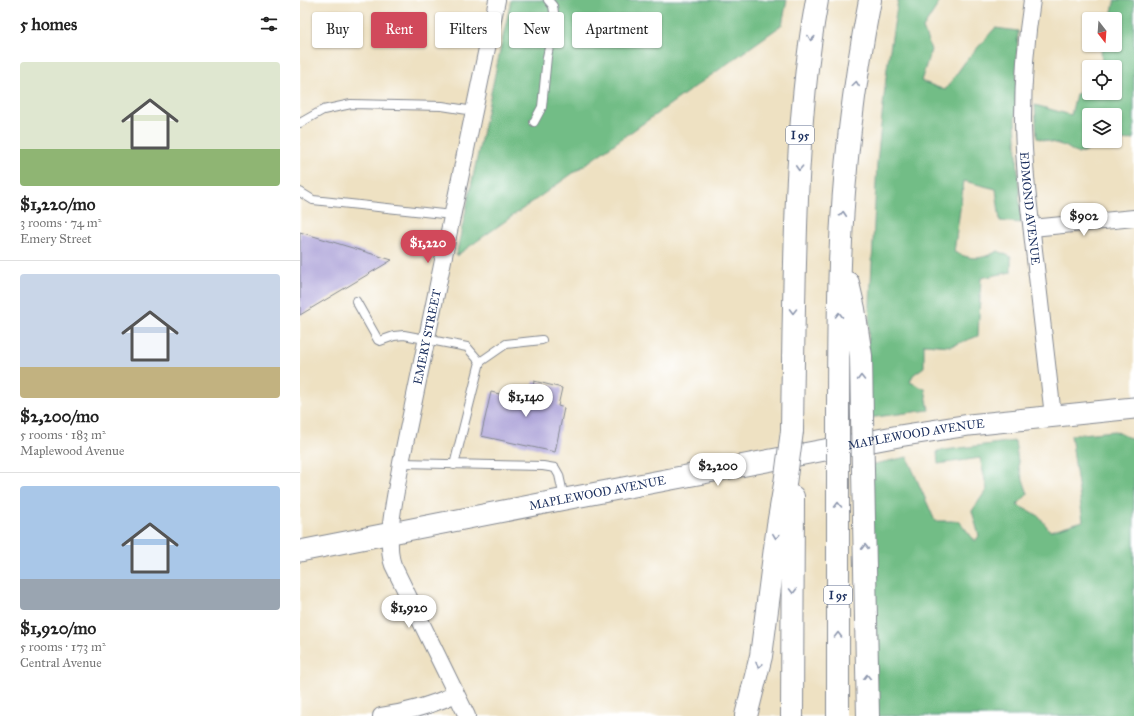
<!DOCTYPE html>
<html lang="en">
<head>
<meta charset="utf-8">
<style>
	:root { --surface:#fff; --page:#f2f2f2; --text:#222; --muted:#767676; --line:#e0e0e0; --accent:#d1495b }
	body { margin:0; font-family:"IM FELL Great Primer",serif; background:var(--page); color:var(--text); height:100vh; display:flex; flex-direction:column; font-size:15px; white-space:nowrap }
	* { box-sizing:border-box; margin:0 }
	p { font-size:13px; color:var(--muted) }
	.icon { flex:none; width:22px; height:22px; fill:none; stroke:currentColor; stroke-width:2; stroke-linecap:round; stroke-linejoin:round }
	.map { position:relative; flex:1; overflow:hidden }
	.details { display:flex; flex-direction:column; background:var(--surface); width:300px }
	.details>* { flex:none }
	.guide { position:absolute; left:12px; top:12px; width:380px; height:36px; display:flex; gap:8px }
	.needle { width:26px; rotate:163deg }
	.controls { position:absolute; left:782px; top:12px; display:grid; gap:8px }
	.controls a { display:grid; place-items:center; width:40px; height:40px; border-radius:4px; background:var(--surface); box-shadow:0 1px 3px #0004; font-size:20px }
	.price { position:absolute; translate:-50% -34px; padding:0 9px; border-radius:14px; background:#fff; color:#222; font-size:13px; line-height:26px; filter:drop-shadow(0 1px 2px #0008) }
	.price::after { content:''; position:absolute; left:50%; top:24px; width:12px; height:9px; margin-left:-6px; background:inherit; clip-path:polygon(0 0,100% 0,50% 100%) }
	.price.selected { background:var(--accent); color:#fff }
	ul { padding:0; list-style:none }
	li { display:grid; align-content:center; gap:8px; height:212px; padding:0 20px }
	li+li { border-top:1px solid var(--line) }
	li span { display:grid; place-items:center; height:124px; border-radius:4px; color:#555 }
	li>.icon { margin-inline-start:auto }
	span .icon { width:72px; height:72px; fill:#fffc; stroke-width:1 }
	li b { font-size:17px }
	h2 { display:flex; justify-content:space-between; align-items:center; height:48px; padding:0 20px; font-size:17px }
	.chip { padding:0 14px; border-radius:4px; background:var(--surface); box-shadow:0 1px 3px #0004; font-size:14px; line-height:36px }
	.chip.selected { background:var(--accent); color:#fff }
	main { display:flex; flex:1; min-height:0 }
	.map>svg:first-child { display:block }
	.forest { fill:#72bd86; stroke:#467672; fill-rule:evenodd }
	.building { fill:#aca2d8 }
	.lines { fill:none; stroke-linecap:round; stroke-linejoin:round }
	.service-casing { stroke:#848890; stroke-width:10 }
	.minor-casing { stroke:#848890; stroke-width:18 }
	.tertiary-casing { stroke:#848890; stroke-width:23 }
	.motorway-casing { stroke:#848890; stroke-width:24 }
	.service { stroke:#fff; stroke-width:8 }
	.minor { stroke:#fff; stroke-width:16 }
	.tertiary { stroke:#fff; stroke-width:21 }
	.motorway { stroke:#fff; stroke-width:22 }
	.motorway-bridge-casing { stroke:#848890; stroke-width:24; stroke-linecap:butt }
	.motorway-bridge { stroke:#fff; stroke-width:22 }
	.oneway { stroke:#8d97ae }
	.labels { text-anchor:middle; dominant-baseline:central; stroke-width:3.5; stroke-linejoin:round; paint-order:stroke }
	.shield { fill:#fff; stroke:#5f6d8e; stroke-width:1 }
	.shield-label { font-size:11px; font-weight:bold; fill:#1b2f5e }
	.street-label { font-size:12px; fill:#1b2f5e; stroke:#fff }
</style>
</head>
<body>
<main>
<section class="details">
<h2>5 homes<svg class="icon" aria-label="filters" viewBox="0 0 24 24"><path d="M4 7h16M4 17h16"/><circle cx="9" cy="7" r="2"/><circle cx="15" cy="17" r="2"/></svg></h2>
<ul>
<li><span style="background:linear-gradient(#dfe7d0 70%,#8fb573 0)"><svg class="icon" aria-label="home" viewBox="0 0 24 24"><path d="M3 11l9-7 9 7M6 9v11h12V9"/></svg></span><div><b>$1,220/mo</b><p>3 rooms · 74 m²</p><p>Emery Street</p></div></li>
<li><span style="background:linear-gradient(#c9d6e8 75%,#c2b280 0)"><svg class="icon" aria-label="home" viewBox="0 0 24 24"><path d="M3 11l9-7 9 7M6 9v11h12V9"/></svg></span><div><b>$2,200/mo</b><p>5 rooms · 183 m²</p><p>Maplewood Avenue</p></div></li>
<li><span style="background:linear-gradient(#a9c7e8 75%,#9aa5b1 0)"><svg class="icon" aria-label="home" viewBox="0 0 24 24"><path d="M3 11l9-7 9 7M6 9v11h12V9"/></svg></span><div><b>$1,920/mo</b><p>5 rooms · 173 m²</p><p>Central Avenue</p></div></li>
</ul>
</section>
<div class="map">
<svg width="834" height="716" viewBox="0 0 834 716">
	<rect width="100%" height="100%" fill="#fff"/>
	<filter id="ink" filterUnits="userSpaceOnUse"><feTurbulence type="fractalNoise" baseFrequency=".025" numOctaves="2"/><feDisplacementMap in="SourceGraphic" scale="8" xChannelSelector="R" yChannelSelector="G"/><feConvolveMatrix kernelMatrix="1 2 1 2 8 2 1 2 1" color-interpolation-filters="sRGB"/></filter>
	<filter id="wash" filterUnits="userSpaceOnUse"><feTurbulence type="fractalNoise" baseFrequency=".012" numOctaves="4" result="noise"/><feDisplacementMap in="SourceGraphic" scale="16" xChannelSelector="R" yChannelSelector="G"/><feGaussianBlur stdDeviation="0.9" result="paint"/><feColorMatrix in="noise" values="0 0 0 0 0 0 0 0 0 0 0 0 0 0 0 0 0 1.4 0 .05"/><feComposite in="paint" operator="in"/></filter>
	<g filter="url(#wash)">
		<rect width="100%" height="100%" fill="#eee1c2"/>
		<!-- forest -->
		<g class="forest">
			<path d="M211,0H487L482,25L156,256Z"/>
			<path d="M598,0H639V3L623,28L631,50L621,81L645,90L665,62L695,28L718,31L715,121L721,223L700,221L696,189L664,181L654,252C672,260 680,260 698,251L711,257V272L681,278L678,336L651,346L624,344V367L613,375L610,382L625,389L629,410L568,418V343L577,163L587,68Z"/>
			<path d="M815,0H834V139L808,143L778,154L765,146L737,138L735,105L771,115L776,94L789,90V93H815V67H802L801,45H815V19H813L811,15ZM789,115H815V141H789Z"/>
			<path d="M815,431L834,440V716H577L570,465L607,457L635,521H659L675,541L679,536L672,511L687,489L680,458L638,464L637,451L715,441L719,468L728,494L717,505L739,516L750,531L783,521L771,435Z"/>
		</g>
		<g id="blocks">
			<!-- building -->
			<g class="building">
				<path d="M0,232L92,260L0,315Z"/>
				<path d="M234,381L262,388L258,406L264,408L255,452L181,436L191,392L230,401Z"/>
			</g>
		</g>
	</g>
	<g filter="url(#ink)">
		<use href="#blocks" fill-opacity="0" stroke="#848890" stroke-width="1"/>
		<g class="lines">
			<!-- service casing -->
			<g class="service-casing">
				<g id="service">
					<path d="M234,122L242,107L247,57L255,19L253,6L248,0"/>
					<path d="M0,123L23,110L51,104L142,106L174,111"/>
					<path d="M0,192L13,200L152,215"/>
					<path d="M56,301L78,340L80,341L94,336L104,335L167,347L180,362L154,465"/>
					<path d="M180,362L206,344L242,340"/>
					<path d="M101,463L243,466L255,468L259,475L264,498"/>
				</g>
			</g>
			<!-- minor casing -->
			<g class="minor-casing">
				<g id="minor">
					<path id="s1" d="M732,0C726,39 723,80 723,119C723,142 725,166 727,189L753,416"/>
					<path d="M732,228L834,218"/>
					<path d="M81,716C109,712 130,706 156,694"/>
					<path id="s2" d="M167,716L93,565C84,541 97,489 101,463L197,0"/>
				</g>
			</g>
			<!-- tertiary casing -->
			<g class="tertiary-casing">
				<g id="tertiary">
					<path id="s3" d="M0,551L265,499L599,436L669,425L834,408"/>
				</g>
			</g>
			<!-- motorway casing -->
			<g class="motorway-casing">
				<g id="motorway">
					<path d="M548,283L554,309L561,356L562,417"/>
					<path d="M538,421C538,369 538,317 540,264C543,176 553,87 570,0"/>
					<path d="M492,431C493,353 494,276 497,198C500,132 505,66 517,0"/>
					<path d="M563,471L568,716"/>
					<path d="M446,716L461,656L478,525L485,484"/>
					<path d="M492,716L493,497"/>
					<path d="M538,716V474"/>
				</g>
			</g>
			<!-- service -->
			<use href="#service" class="service"/>
			<!-- minor -->
			<use href="#minor" class="minor"/>
			<!-- tertiary -->
			<use href="#tertiary" class="tertiary"/>
			<!-- motorway -->
			<use href="#motorway" class="motorway"/>
			<!-- motorway-bridge casing -->
			<g class="motorway-bridge-casing">
				<g id="motorway-bridge">
					<path d="M562,417L563,471"/>
					<path d="M538,421V474"/>
					<path d="M485,484L492,431"/>
				</g>
			</g>
			<!-- motorway-bridge -->
			<use href="#motorway-bridge" class="motorway-bridge"/>
		</g>
		<!-- one-way arrows -->
		<defs><path id="oneway-chevron" d="M-2-3.5L2.5 0L-2 3.5" fill="none" stroke-width="1.6" stroke-linecap="round" stroke-linejoin="round"/></defs>
		<g class="oneway">
			<use href="#oneway-chevron" transform="translate(511 38) rotate(99)"/>
			<use href="#oneway-chevron" transform="translate(556 84) rotate(-82)"/>
			<use href="#oneway-chevron" transform="translate(499 168) rotate(93)"/>
			<use href="#oneway-chevron" transform="translate(543 214) rotate(-86)"/>
			<use href="#oneway-chevron" transform="translate(493 311) rotate(91)"/>
			<use href="#oneway-chevron" transform="translate(539 315) rotate(-89)"/>
			<use href="#oneway-chevron" transform="translate(561 378) rotate(-91)"/>
			<use href="#oneway-chevron" transform="translate(538 505) rotate(-90)"/>
			<use href="#oneway-chevron" transform="translate(476 536) rotate(97)"/>
			<use href="#oneway-chevron" transform="translate(565 547) rotate(-91)"/>
			<use href="#oneway-chevron" transform="translate(493 591) rotate(90)"/>
			<use href="#oneway-chevron" transform="translate(538 635) rotate(-90)"/>
			<use href="#oneway-chevron" transform="translate(459 665) rotate(102)"/>
			<use href="#oneway-chevron" transform="translate(567 677) rotate(-91)"/>
		</g>
	</g>
	<g class="labels">
		<!-- shield labels -->
		<g class="shield">
			<rect x="486" y="126" width="28" height="18" rx="3"/>
			<rect x="524" y="586" width="28" height="18" rx="3"/>
		</g>
		<g class="shield-label">
			<text x="500" y="135">I 95</text>
			<text x="538" y="595">I 95</text>
		</g>
		<!-- street labels -->
		<g class="street-label">
			<text stroke="none"><textPath href="#s1" startOffset="209">EDMOND AVENUE</textPath></text>
			<text stroke="none"><textPath href="#s2" startOffset="400">EMERY STREET</textPath></text>
			<text stroke="none"><textPath href="#s3" startOffset="627">MAPLEWOOD AVENUE</textPath></text>
			<text stroke="none"><textPath href="#s3" startOffset="303">MAPLEWOOD AVENUE</textPath></text>
		</g>
	</g>
</svg>
<div class="controls">
<a><svg class="needle" viewBox="-14 -14 28 28"><path d="M0-13l5 13h-10z" fill="#e53935"/><path d="M0 13l5-13h-10z" fill="#767676"/></svg></a>
<a><svg class="icon" aria-label="locate" viewBox="0 0 24 24"><circle cx="12" cy="12" r="6"/><path d="M12 2v4M12 18v4M2 12h4M18 12h4"/></svg></a>
<a><svg class="icon" aria-label="layers" viewBox="0 0 24 24"><path d="M12 4l9 5-9 5-9-5zM3 14l9 5 9-5"/></svg></a>
</div>
<b class="price" style="left:784px;top:237px">$902</b>
<b class="price selected" style="left:128px;top:264px">$1,220</b>
<b class="price" style="left:226px;top:418px">$1,140</b>
<b class="price" style="left:418px;top:487px">$2,200</b>
<b class="price" style="left:109px;top:629px">$1,920</b>
<div class="guide">
<a class="chip">Buy</a>
<a class="chip selected">Rent</a>
<a class="chip">Filters</a>
<a class="chip">New</a>
<a class="chip">Apartment</a>
</div>
</div>
</main>
</body>
</html>
